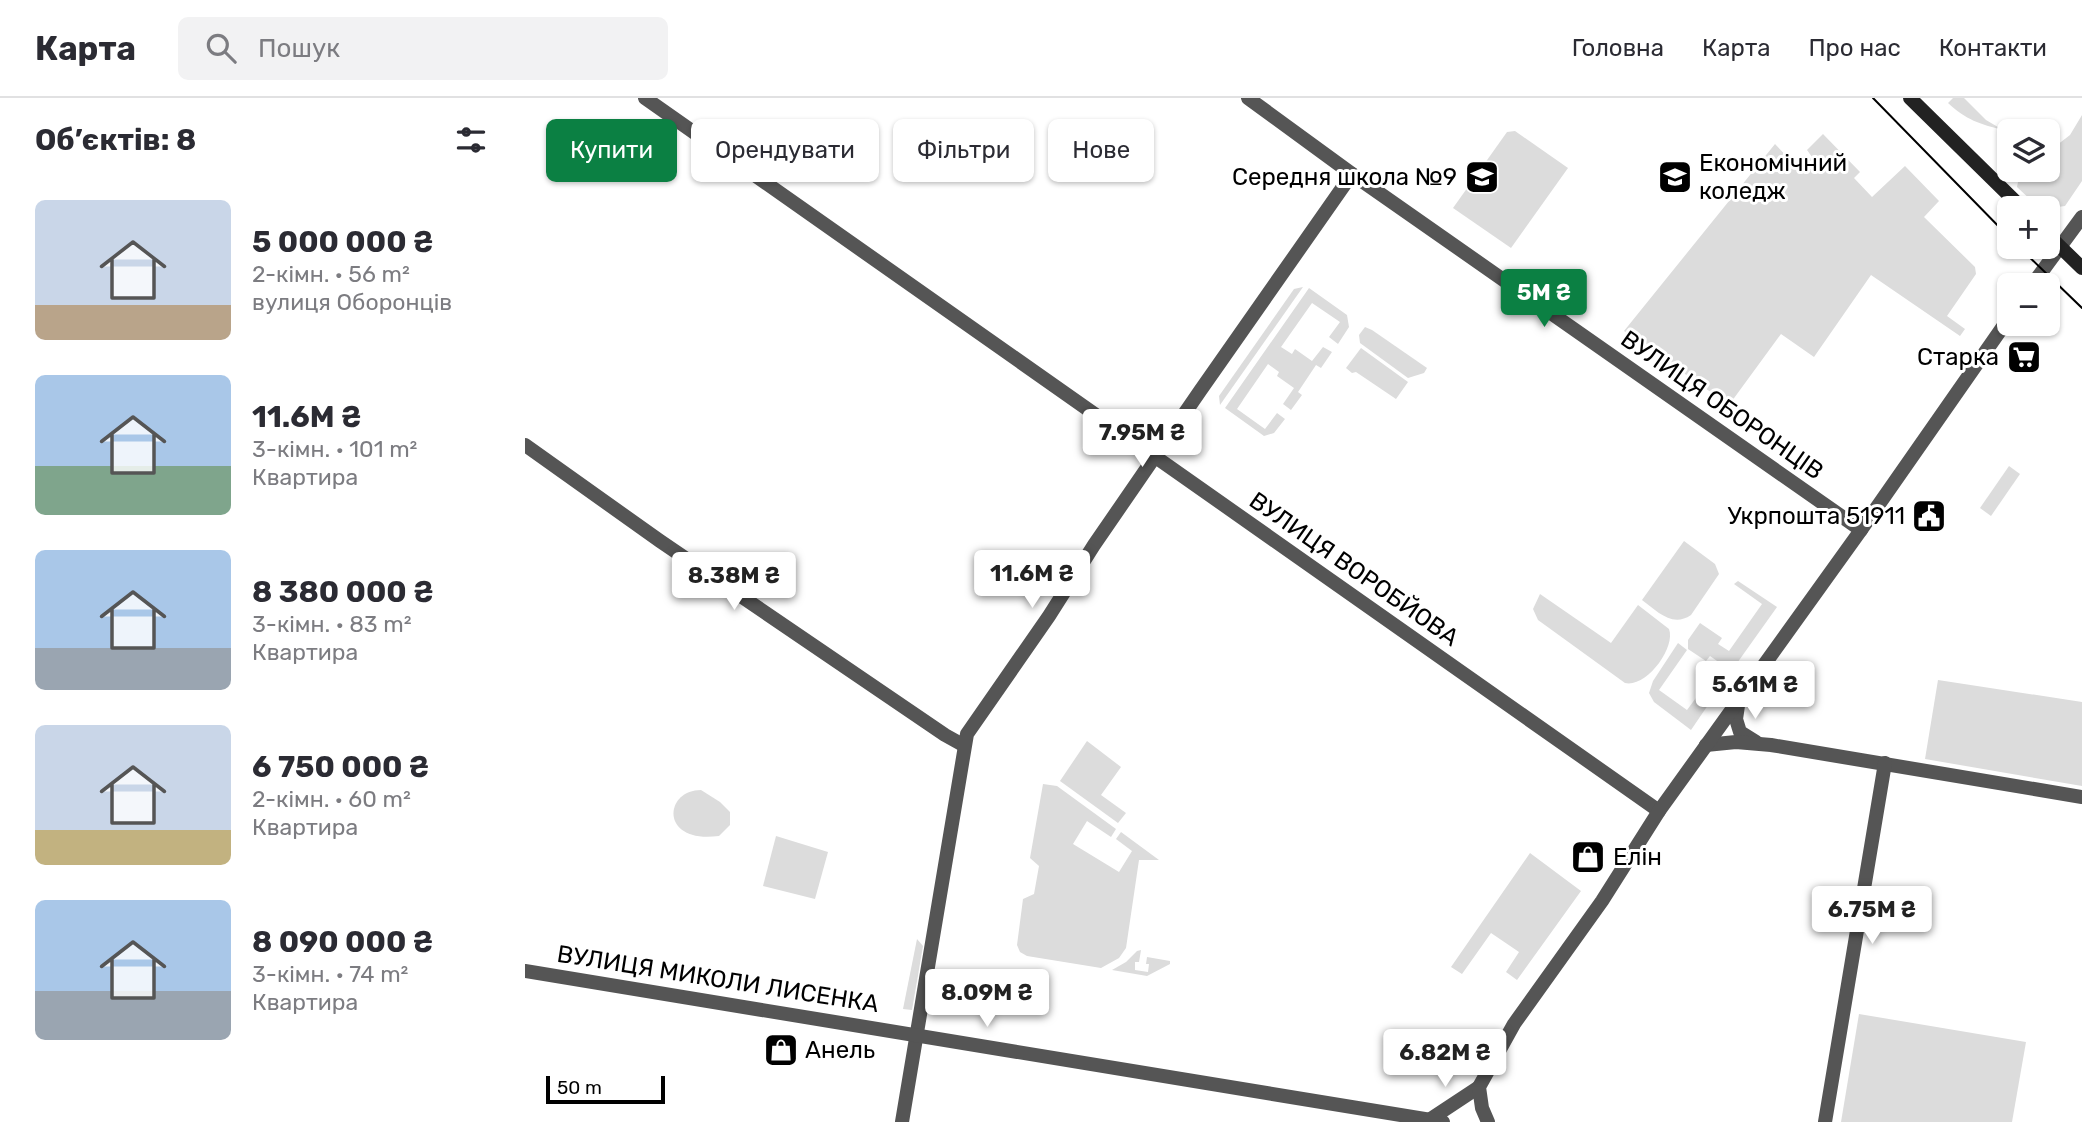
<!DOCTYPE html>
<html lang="uk">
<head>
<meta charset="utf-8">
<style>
	:root { --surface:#fff; --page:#f2f2f3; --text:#2b2b33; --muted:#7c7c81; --line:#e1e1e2; --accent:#0b8043 }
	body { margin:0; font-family:Rubik,sans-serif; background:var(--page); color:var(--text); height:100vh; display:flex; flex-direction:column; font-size:26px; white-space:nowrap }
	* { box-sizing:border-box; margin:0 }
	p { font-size:23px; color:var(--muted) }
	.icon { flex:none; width:38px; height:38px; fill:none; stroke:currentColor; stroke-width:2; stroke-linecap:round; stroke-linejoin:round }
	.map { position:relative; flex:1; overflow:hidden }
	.side { display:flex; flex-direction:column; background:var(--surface); width:525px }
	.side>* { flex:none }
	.hud { position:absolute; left:21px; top:21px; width:665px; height:63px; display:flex; gap:14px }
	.tools { position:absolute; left:1472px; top:21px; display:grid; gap:14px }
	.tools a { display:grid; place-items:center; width:63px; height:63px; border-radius:10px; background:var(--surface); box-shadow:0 2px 5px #0004; font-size:35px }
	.scale { position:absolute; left:21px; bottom:18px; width:119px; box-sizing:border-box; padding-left:7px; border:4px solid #000; border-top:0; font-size:19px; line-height:24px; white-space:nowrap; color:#000; -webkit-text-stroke:5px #fff; paint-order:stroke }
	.price { position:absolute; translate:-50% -60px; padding:0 16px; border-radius:7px; background:#fff; color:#222; font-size:23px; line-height:46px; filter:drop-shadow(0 2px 4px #0008) }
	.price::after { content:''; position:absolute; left:50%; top:42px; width:21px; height:16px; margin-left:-10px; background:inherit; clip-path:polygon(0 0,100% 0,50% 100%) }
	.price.current { background:var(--accent); color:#fff }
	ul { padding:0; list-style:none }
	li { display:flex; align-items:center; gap:21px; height:175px; padding:0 35px }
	li span { display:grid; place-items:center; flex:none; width:196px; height:140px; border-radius:10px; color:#555 }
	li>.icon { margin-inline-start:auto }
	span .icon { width:84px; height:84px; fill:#fffc; stroke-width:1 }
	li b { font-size:30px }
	h2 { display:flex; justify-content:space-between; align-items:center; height:84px; padding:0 35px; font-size:30px }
	.pill { padding:0 24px; border-radius:10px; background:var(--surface); box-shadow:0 2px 5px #0004; font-size:24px; line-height:63px }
	.pill.current { background:var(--accent); color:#fff }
	header { display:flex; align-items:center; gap:42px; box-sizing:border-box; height:98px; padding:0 35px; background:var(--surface); border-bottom:2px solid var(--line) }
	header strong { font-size:33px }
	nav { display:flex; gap:38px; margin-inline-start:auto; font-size:24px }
	.search { width:490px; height:63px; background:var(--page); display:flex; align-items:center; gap:18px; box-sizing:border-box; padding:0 24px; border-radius:10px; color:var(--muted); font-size:26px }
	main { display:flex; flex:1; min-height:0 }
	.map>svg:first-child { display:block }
	.green { fill:#dcdcdc }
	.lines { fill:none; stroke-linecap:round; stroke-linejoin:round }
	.minor { stroke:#555; stroke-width:14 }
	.tertiary { stroke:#555; stroke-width:14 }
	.secondary { stroke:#222; stroke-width:14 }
	.tram { stroke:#000; stroke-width:2 }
	.labels { text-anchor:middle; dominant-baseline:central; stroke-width:6; stroke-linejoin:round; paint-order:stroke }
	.poi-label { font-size:24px; fill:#000; stroke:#fff; text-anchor:start }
	.street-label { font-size:24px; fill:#000; stroke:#fff }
</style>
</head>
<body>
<header>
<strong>Карта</strong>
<div class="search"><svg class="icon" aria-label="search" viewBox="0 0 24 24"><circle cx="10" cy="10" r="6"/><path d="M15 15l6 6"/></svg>Пошук</div>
<nav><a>Головна</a><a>Карта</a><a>Про нас</a><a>Контакти</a></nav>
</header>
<main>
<section class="side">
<h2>Об’єктів: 8<svg class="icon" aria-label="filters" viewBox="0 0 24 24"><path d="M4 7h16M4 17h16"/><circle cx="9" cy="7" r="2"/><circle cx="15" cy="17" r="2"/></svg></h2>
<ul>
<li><span style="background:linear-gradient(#c9d6e8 75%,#b9a48a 0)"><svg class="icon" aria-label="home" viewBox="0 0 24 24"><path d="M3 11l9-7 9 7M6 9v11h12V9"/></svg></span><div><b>5 000 000 ₴</b><p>2-кімн. · 56 m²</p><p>вулиця Оборонців</p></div></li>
<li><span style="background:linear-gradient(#a9c7e8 65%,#7fa58c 0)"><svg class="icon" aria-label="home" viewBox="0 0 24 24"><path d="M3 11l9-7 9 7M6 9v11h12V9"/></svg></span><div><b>11.6M ₴</b><p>3-кімн. · 101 m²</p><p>Квартира</p></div></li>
<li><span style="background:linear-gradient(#a9c7e8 70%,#9aa5b1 0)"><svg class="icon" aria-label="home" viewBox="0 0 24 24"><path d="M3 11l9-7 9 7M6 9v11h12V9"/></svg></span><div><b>8 380 000 ₴</b><p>3-кімн. · 83 m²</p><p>Квартира</p></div></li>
<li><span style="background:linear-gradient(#c9d6e8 75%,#c2b280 0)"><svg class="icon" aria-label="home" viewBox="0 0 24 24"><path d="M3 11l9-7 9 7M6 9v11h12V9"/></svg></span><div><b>6 750 000 ₴</b><p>2-кімн. · 60 m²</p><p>Квартира</p></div></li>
<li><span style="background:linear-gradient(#a9c7e8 65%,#9aa5b1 0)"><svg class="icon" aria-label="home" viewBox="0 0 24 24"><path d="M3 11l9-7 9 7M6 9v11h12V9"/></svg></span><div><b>8 090 000 ₴</b><p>3-кімн. · 74 m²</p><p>Квартира</p></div></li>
</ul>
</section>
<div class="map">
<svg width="1557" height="1024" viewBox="0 0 1557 1024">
	<rect width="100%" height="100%" fill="#fff"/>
	<!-- green -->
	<g class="green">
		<path d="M1428,0H1439L1461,22L1478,32C1455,26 1441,22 1423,5Z"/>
		<path d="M1557,17V83L1540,108C1514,112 1510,106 1492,89L1495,74L1493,72H1522L1523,54L1545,37Z"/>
		<path d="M990,33L1043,70L986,150L928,110L982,34Z"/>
		<path d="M1298,36L1335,74L1329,80L1347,99L1380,68L1414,103L1399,119L1450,169L1451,176L1422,218L1440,231L1435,238L1346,177L1289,259L1256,236L1204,307L1099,233L1250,46L1274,71L1287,59L1282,52Z"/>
		<path d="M778,189L695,307L694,298L769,191Z"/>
		<path d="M784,190L822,217L824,229L813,246L804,239L815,224L787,205L756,249L767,256L770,251L787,263L798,249L807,254L796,270L791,267L773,294L777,297L766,312L758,306L769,290L752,278L754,274L743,266L712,311L740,331L752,315L760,321L749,335L739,338L700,310Z"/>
		<path d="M840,229L847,232L902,270L899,275L883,280L835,245L834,237Z"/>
		<path d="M836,250L883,284L871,301L831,274L827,275L821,270Z"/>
		<path d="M1484,368L1495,376L1466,418L1455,410Z"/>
		<path d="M1159,443L1190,466L1194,476L1166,517C1147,530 1132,513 1117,502Z"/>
		<path d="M1213,483L1252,509L1200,582L1189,575L1195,565L1185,558L1181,563L1163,551V542L1175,525L1197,540L1193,546L1204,553L1237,506L1209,486Z"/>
		<path d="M1015,496L1086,545L1113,507L1144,531C1151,550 1121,590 1100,585L1013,522L1008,511Z"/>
		<path d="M1153,545L1162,552L1134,592L1162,612L1185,581L1196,588L1166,632L1129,604L1124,595L1128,583Z"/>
		<path d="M1413,582L1557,604V688L1400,661Z"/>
		<path d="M562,643L596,669L576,697L601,715L593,725L535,683Z"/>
		<path d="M518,686L532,688L591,731L586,739L562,723L548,746L594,774L607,753L591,741L596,734L634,762H614L601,850L594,860L576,870L502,858L495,854L492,847L498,801L509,796L514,768L505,760Z"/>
		<path d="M176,692L195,704L205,714V727L194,738C134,746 139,692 176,692Z"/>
		<path d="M251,738L303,754L290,801L238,788Z"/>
		<path d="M1005,755L1056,793L992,882L981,874L994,854L966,835L937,876L926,869Z"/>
		<path d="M392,841L398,848L387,912L378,911Z"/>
		<path d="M616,852L614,864H610V872L623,874L624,866H621L622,859L645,863V866L622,878L587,872L601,864L612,853Z"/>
		<path d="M1334,916L1501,944L1487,1024H1316Z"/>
	</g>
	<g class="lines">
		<!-- minor -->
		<g class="minor">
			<path d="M120,0L1134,713"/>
			<path d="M723,0L827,76L1336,432"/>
			<path d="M0,347L135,443L420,637L438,647"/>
			<path d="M1214,601L1211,621L1215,634L1231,644"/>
			<path d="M1181,647L1211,644L1246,647L1557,699"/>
			<path d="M377,1024L442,636L524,518L569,447L675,293L827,76"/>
			<path d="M1300,1024L1360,665"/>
		</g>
		<!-- tertiary -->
		<g class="tertiary">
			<path d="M1507,187L1557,119"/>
			<path d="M0,873L918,1024"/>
			<path d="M904,1022L954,989"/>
			<path d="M963,1024L957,1010L954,989L989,926L1077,803L1134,713L1336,432L1484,220"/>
		</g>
		<!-- secondary -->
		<g class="secondary">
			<path d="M1385,0L1497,110"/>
			<path d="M1522,136L1557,170"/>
		</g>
		<!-- tram -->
		<g class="tram">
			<path d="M1348,0L1484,139"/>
			<path d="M1494,149L1557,210"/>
		</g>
	</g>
	<!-- icons -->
	<defs>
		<g id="school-square" transform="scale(1.75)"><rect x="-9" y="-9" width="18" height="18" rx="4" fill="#000" stroke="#fff"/><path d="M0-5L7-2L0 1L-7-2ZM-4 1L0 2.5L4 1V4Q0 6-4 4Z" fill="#fff"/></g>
		<g id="university-square" transform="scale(1.75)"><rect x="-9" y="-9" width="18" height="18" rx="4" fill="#000" stroke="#fff"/><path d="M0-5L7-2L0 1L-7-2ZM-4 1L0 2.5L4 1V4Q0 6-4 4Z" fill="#fff"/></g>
		<g id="supermarket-square" transform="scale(1.75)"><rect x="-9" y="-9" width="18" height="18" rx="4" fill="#000" stroke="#fff"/><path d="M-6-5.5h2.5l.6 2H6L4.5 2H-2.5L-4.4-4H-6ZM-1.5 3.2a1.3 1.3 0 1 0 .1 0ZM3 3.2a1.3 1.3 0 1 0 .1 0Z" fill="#fff"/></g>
		<g id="civic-square" transform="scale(1.75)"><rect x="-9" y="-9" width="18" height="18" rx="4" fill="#000" stroke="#fff"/><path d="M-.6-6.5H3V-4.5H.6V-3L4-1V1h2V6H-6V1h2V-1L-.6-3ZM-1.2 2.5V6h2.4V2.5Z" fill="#fff"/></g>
		<g id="shop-square" transform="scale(1.75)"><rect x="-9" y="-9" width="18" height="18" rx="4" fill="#000" stroke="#fff"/><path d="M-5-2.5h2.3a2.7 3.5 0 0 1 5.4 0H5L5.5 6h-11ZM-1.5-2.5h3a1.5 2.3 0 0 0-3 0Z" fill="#fff"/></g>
	</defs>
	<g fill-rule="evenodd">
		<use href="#school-square" x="957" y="79"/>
		<use href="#university-square" x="1150" y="79"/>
		<use href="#supermarket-square" x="1499" y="259"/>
		<use href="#civic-square" x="1404" y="418"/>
		<use href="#shop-square" x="1063" y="759"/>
		<use href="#shop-square" x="256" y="952"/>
	</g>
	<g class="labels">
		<!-- poi labels -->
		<g class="poi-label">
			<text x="1174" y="65">Економічний<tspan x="1174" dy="28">коледж</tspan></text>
			<text x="932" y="79" text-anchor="end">Середня школа №9</text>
			<text x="1474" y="259" text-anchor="end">Старка</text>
			<text x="1380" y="418" text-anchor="end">Укрпошта 51911</text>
			<text x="1088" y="759">Елін</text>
			<text x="280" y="952">Анель</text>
		</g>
		<!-- street labels -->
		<g class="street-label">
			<text transform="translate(1197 307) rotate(35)">ВУЛИЦЯ ОБОРОНЦІВ</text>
			<text transform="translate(829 471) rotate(35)">ВУЛИЦЯ ВОРОБЙОВА</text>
			<text transform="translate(193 881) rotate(9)">ВУЛИЦЯ МИКОЛИ ЛИСЕНКА</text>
		</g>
	</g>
</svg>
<div class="tools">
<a><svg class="icon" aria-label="layers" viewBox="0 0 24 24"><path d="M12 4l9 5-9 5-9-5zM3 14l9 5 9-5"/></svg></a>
<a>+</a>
<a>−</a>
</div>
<div class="scale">50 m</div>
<b class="price current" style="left:1019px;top:231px">5M ₴</b>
<b class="price" style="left:617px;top:371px">7.95M ₴</b>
<b class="price" style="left:507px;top:512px">11.6M ₴</b>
<b class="price" style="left:209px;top:514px">8.38M ₴</b>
<b class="price" style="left:1230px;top:623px">5.61M ₴</b>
<b class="price" style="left:1347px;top:848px">6.75M ₴</b>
<b class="price" style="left:462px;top:931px">8.09M ₴</b>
<b class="price" style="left:920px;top:991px">6.82M ₴</b>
<div class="hud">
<a class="pill current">Купити</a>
<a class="pill">Орендувати</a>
<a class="pill">Фільтри</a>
<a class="pill">Нове</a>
</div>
</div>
</main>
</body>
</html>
